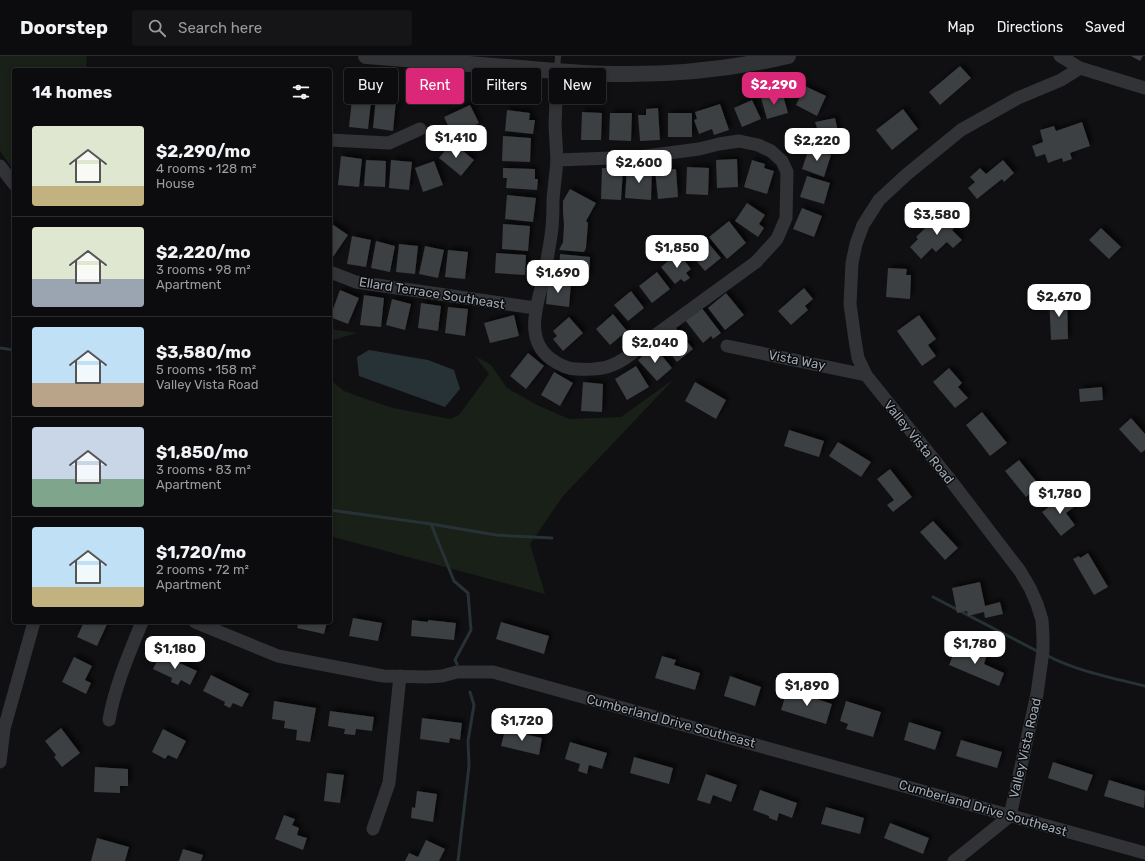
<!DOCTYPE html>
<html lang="en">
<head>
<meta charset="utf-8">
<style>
	:root { --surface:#0c0c0e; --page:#151517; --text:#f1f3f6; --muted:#9a9b9e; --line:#2c2c2e; --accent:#db2777 }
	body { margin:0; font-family:Rubik,sans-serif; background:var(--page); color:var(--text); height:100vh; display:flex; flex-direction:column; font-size:15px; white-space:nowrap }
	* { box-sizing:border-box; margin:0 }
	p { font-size:13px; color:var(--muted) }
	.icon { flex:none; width:22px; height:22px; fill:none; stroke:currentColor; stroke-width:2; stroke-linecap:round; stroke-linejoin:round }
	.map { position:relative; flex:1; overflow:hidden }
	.side { position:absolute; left:12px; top:12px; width:320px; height:556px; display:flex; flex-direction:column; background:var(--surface); border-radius:4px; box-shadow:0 2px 6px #0003,0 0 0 1px var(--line) }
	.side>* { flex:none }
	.top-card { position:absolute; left:344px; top:12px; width:380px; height:36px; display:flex; gap:8px }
	.price { position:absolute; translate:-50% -34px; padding:0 9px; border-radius:8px; background:#fff; color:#222; font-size:13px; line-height:26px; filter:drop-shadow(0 1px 2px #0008) }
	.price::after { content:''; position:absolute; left:50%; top:24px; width:12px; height:9px; margin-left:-6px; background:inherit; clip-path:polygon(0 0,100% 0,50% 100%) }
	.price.selected { background:var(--accent); color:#fff }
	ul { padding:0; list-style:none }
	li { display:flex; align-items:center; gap:12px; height:100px; padding:0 20px }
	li+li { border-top:1px solid var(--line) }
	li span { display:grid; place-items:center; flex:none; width:112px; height:80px; border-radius:4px; color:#555 }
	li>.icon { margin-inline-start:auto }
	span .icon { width:48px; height:48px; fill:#fffc; stroke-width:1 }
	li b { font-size:17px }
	h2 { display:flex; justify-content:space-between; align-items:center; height:48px; padding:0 20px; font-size:17px }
	.pill { padding:0 14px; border-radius:4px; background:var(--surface); box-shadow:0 2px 6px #0003,0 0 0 1px var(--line); font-size:14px; line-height:36px }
	.pill.selected { background:var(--accent); color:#fff }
	header { display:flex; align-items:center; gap:24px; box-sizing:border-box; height:56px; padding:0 20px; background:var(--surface); border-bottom:1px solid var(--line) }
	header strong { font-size:19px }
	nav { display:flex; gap:22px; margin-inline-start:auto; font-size:14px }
	.search { width:280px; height:36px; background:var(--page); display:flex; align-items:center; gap:10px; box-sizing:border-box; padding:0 14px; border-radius:4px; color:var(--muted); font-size:15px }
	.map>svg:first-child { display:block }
	.green { fill:#192018 }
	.water { fill:#263236 }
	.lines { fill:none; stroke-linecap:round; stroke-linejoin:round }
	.stream { stroke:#263236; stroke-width:3 }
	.building { fill:#3c3f42; filter:url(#shadow) }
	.service { stroke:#313337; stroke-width:6 }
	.minor { stroke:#313337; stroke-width:13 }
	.tertiary { stroke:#313337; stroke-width:16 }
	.labels { text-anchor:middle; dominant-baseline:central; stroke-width:3; stroke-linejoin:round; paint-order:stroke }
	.street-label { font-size:13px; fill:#a0aab4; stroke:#0b0b0d }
</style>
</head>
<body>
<header>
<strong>Doorstep</strong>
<div class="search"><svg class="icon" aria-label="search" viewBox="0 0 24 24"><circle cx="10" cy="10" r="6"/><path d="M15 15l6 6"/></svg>Search here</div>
<nav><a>Map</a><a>Directions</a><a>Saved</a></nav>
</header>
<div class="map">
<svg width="1145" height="805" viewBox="0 0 1145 805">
	<defs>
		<filter id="shadow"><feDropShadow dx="3.5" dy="-3.5" stdDeviation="2" flood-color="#0009"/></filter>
	</defs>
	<rect width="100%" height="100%" fill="#101012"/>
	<!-- green -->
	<g class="green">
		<path d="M0,0H87L86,14H14V115L0,95Z"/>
		<path d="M330,273L357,277L333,284L330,301Z"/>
		<path d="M475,300L491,309L507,332L537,349L569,363L621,361L674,323L563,440L530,488L545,538L330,480V319L333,326L344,335L366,343L393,352L450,363L459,359L489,318Z"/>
	</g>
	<!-- water -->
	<path class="water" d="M369,294L428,304L454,314L460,333L445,351L359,320L357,301Z"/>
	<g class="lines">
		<!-- stream -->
		<g class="stream">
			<path d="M0,292L14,294"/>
			<path d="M330,454L431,468L496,479L552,482"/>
			<path d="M431,468L454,525L468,537L471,574L455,604L457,608"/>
			<path d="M933,541L1039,596"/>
			<path d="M1046,599C1076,615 1112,622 1145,630"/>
			<path d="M458,805L469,710L468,685L474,649L470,636"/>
		</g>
	</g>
	<!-- building -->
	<g class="building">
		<path d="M1131,0H1143L1140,5Z"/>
		<path d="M960,10L971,22L940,49L929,36Z"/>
		<path d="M805,30L826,40L817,60L796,49Z"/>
		<path d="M782,36L788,57L767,63L761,42Z"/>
		<path d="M376,42L396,45L393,75L373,72Z"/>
		<path d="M352,43L371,46L368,73L349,71Z"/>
		<path d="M752,44L761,63L742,71L734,52Z"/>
		<path d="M720,48L729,74L714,79L712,73L699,78L694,64L697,63L695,56Z"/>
		<path d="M470,49L479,67L453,80L444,61Z"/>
		<path d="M658,52L660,84L640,85L638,59H646V53Z"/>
		<path d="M903,53L918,73L892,94L876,74Z"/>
		<path d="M507,54L530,57L529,64H535L533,78L505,75Z"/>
		<path d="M582,56L602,57L601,84H581Z"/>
		<path d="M610,57H632L631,85L609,84Z"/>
		<rect x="668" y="57" width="24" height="24"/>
		<path d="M835,62L840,84L814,89L811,73L817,72L815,66Z"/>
		<path d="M1082,66L1090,90L1070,97L1072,103L1063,106L1062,102L1048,107L1045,98L1036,101L1032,90L1043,86L1040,74L1054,70L1056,75Z"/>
		<path d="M503,80L531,82L530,106L502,105Z"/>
		<path d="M452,86L474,104L461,120L439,102Z"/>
		<path d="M809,92L831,99L824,121L802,113Z"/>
		<path d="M341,100L362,103L359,131L338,129Z"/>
		<path d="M737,103L738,131L717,132L716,104Z"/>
		<path d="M366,104L386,105L385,131L364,130Z"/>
		<path d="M391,104L412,106L409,134L389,132Z"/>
		<path d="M752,104L765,108L764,112L774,115L767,138L744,131Z"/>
		<path d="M1003,104L1014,117L1004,126L1002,123L977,143L968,132L975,126L970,121L980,112L986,118Z"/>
		<path d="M434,105L443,129L423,136L415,112Z"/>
		<path d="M687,111L709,112L708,139L686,138Z"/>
		<path d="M503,112L535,113V123H538L537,134L506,132L507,122H503Z"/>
		<path d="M602,112L623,113L621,144L601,143Z"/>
		<path d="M627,112L652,113L651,144L625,142Z"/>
		<path d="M676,113L678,141L658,143L655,114Z"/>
		<path d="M807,120L830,127L824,148L800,141Z"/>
		<path d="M570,133L596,147L586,165L588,167L586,192L584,196L559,194L563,186L564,169L563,156V145Z"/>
		<path d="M507,139L536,142L533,166L505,163Z"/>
		<path d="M747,147L765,159L759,168L764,172L758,181L735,165Z"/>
		<path d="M802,152L822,160L814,181L793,173Z"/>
		<path d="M944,154L958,169L952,174L962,184L953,192L947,186L936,196L932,192L921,203L910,191L918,183L916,181Z"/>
		<path d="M729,165L746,187L727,203L709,181Z"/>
		<path d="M332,168L348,179L333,201L330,199V170Z"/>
		<path d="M503,168L530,170L528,195L502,193Z"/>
		<path d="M1101,172L1121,191L1109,203L1089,184Z"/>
		<path d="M352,180L371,184L366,211L347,208Z"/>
		<path d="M703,181L721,202L705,215L687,194Z"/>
		<path d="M376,185L395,190L390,216L371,212Z"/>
		<path d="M399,188L418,190L415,218L396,216Z"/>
		<path d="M425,190L444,194L438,222L419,218Z"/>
		<path d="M448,194L468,196L465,223L445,221Z"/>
		<path d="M496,197L526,199L525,219L495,217Z"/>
		<path d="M678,197L691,213L686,217L690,222L684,226L681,223L675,228L661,211Z"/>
		<path d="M560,198L590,201L589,222L559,220Z"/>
		<path d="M888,212L907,213L906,219H911L910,243L886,241Z"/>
		<path d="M657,216L670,233L652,247L639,230Z"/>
		<path d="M548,225L571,228L569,251L546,248Z"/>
		<path d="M804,232L813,243L805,250L808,254L791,269L778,255Z"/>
		<path d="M340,234L359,242L348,268L330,261Z"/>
		<path d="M631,235L644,252L628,265L614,249Z"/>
		<path d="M726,237L744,259L725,274L708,252Z"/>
		<path d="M364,239L384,242L381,271L360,269Z"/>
		<path d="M1067,240L1068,283L1051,284L1049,241Z"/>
		<path d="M392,243L411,248L405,274L386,269Z"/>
		<path d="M421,247L441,250L438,275L418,272Z"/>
		<path d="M448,251L468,253L465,280L445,277Z"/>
		<path d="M701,251L721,277L713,283L711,280L703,287L685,264Z"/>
		<path d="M613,258L627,275L610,289L596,273Z"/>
		<path d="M514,259L519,280L490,287L484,267Z"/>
		<path d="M919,259L936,283L928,289L936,300L922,310L897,275Z"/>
		<path d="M569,261L583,277L563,295L553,283L557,280L553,275Z"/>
		<path d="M675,271L693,293L677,306L659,284Z"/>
		<path d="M654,290L672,312L657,325L638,304Z"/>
		<path d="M528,297L544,310L526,333L510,320Z"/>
		<path d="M636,310L649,331L627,344L615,323Z"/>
		<path d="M949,312L962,327L958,331L968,342L955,352L933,326Z"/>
		<path d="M554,316L573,327L560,350L541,339Z"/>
		<path d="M583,326L603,328L602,356L581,355Z"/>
		<path d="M695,326L726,344L716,363L685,345Z"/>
		<path d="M1102,331L1103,344L1080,346L1079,333Z"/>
		<path d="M982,356L1007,387L990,400L966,369Z"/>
		<path d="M1131,362L1145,378V394L1141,397L1119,373Z"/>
		<path d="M789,374L824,385L819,401L784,390Z"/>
		<path d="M838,386L871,406L861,421L829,400Z"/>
		<path d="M1019,404L1040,430L1026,441L1005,415Z"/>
		<path d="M890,413L912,441L893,456L887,449L894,444L877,423Z"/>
		<path d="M1065,439L1074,451L1066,457L1075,469L1061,480L1042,456Z"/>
		<path d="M933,465L958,492L945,504L920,476Z"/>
		<path d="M1088,497L1108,531L1094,539L1073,503L1079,500L1080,502Z"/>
		<path d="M980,526L985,550L1000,546L1003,558L985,562L984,556L968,560L967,555L957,557L952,532Z"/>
		<path d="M353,562L382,567L378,585L349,580Z"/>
		<path d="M412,564L428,566V564L456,567L454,584L411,580Z"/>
		<path d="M84,566H108L97,590L77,581Z"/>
		<path d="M299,566H327L324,578L297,572Z"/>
		<path d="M501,566L549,580L544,598L496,583Z"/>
		<path d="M958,587L987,599L984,608L1004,617L999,630L949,609Z"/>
		<path d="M160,598L197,615L190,629L181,624L178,629L171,626L172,622L153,613Z"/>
		<path d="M662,600L676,604L674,609L700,617L695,634L655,622Z"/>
		<path d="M74,601L92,610L85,624L91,627L86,638L62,626Z"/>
		<path d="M211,619L249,638L242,651L233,647L230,652L224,649L225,646L203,635Z"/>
		<path d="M730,620L761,631L755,650L724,640Z"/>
		<path d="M787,635L806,641L807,636L818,640L817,643L832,648L826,668L781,654Z"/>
		<path d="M274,645L316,652L310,686L296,684L297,674L284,672L285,665L272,663Z"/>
		<path d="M846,645L881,656L873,681L846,673L848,668L840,665Z"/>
		<path d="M330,655L374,661L372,675L356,673L355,679L344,678L345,673L328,670Z"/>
		<path d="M422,662L462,667L460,684L450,682L449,687L420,683Z"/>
		<path d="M909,666L941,676L935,694L904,684Z"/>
		<path d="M61,672L80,697L62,711L54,701L56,699L45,685Z"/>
		<path d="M163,673L186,685L177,703L168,699L165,703L152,696Z"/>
		<path d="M505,674L542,682L539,699L501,690Z"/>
		<path d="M961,684L1002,696L997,712L956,700Z"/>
		<path d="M570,686L607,697L602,713L589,709L587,718L578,715L580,708L565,703Z"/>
		<path d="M634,701L673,712L669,728L630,717Z"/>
		<path d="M1053,706L1093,719L1087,735L1048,722Z"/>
		<path d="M95,711L128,713V730H120V737L94,736Z"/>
		<path d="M327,717L344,719L340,747L324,745Z"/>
		<path d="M706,718L737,729L731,746L713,739L710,748L697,744Z"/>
		<path d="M1109,724L1145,735L1144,752L1104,740Z"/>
		<path d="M760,734L797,747L792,762L779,757L777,765L769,762V760L753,754Z"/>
		<path d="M417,735L437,738L433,766L411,762L412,751L415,752Z"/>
		<path d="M826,751L864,762L860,778L821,768Z"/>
		<path d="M284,759L295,763L292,769L299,772L297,779L307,782L303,794L275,783Z"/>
		<path d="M890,767L929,782L923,798L884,782Z"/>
		<path d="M97,782L129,791L125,805H91Z"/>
		<path d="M426,784L445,793L439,805H405L409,797L418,801Z"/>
		<path d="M183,793L203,799L201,805H179Z"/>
	</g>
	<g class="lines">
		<!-- service -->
		<path class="service" d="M557,14L558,0"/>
		<!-- minor -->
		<g class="minor">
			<path d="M1060,0L1080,12L1145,32"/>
			<path d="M557,15L555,70L557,104"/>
			<path d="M330,84L389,87L420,73"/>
			<path d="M739,85L758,89L771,95L782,105L787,116L786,162L777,183L756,206L639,291C619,310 603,315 576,313C567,313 558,308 551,303C522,282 539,244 545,216C547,204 549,192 551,180C553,168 553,156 553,144C554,131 556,117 557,104L638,101L699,93L719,88Z"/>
			<path d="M0,110L14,128"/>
			<path d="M330,216L356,226L535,252"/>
			<path d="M727,290L866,319"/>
			<path d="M195,566L278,600L383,620L427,621L442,620L457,616H493L1145,797"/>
			<path d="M109,664C115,630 129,598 142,566"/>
			<path d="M0,706L4,673L34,566"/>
			<path d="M373,773L389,727L400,620"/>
			<path d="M954,805L1010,760L1037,638L1043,595V580L1042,564L1037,548L1030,532L1020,515L948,421L866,319L858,302L855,284L850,248L852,207L856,188L863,169L879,144L906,119L961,74L1018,42L1061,24L1080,12"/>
		</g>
		<!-- tertiary -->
		<path class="tertiary" d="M366,0C418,4 469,8 520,12C556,15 593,19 629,18C683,18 736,12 788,0"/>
	</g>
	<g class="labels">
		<!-- street labels -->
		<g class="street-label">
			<text transform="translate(432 237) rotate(9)">Ellard Terrace Southeast</text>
			<text transform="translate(797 304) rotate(11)">Vista Way</text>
			<text transform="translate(919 386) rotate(51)">Valley Vista Road</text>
			<text transform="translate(671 665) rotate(15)">Cumberland Drive Southeast</text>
			<text transform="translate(1025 692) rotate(-77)">Valley Vista Road</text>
			<text transform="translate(983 752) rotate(16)">Cumberland Drive Southeast</text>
		</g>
	</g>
</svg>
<b class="price selected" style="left:774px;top:50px">$2,290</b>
<b class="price" style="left:456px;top:103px">$1,410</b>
<b class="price" style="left:817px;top:106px">$2,220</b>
<b class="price" style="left:639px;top:128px">$2,600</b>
<b class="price" style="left:937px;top:180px">$3,580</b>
<b class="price" style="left:677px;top:213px">$1,850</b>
<b class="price" style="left:558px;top:238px">$1,690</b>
<b class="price" style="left:1059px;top:262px">$2,670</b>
<b class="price" style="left:655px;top:308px">$2,040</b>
<b class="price" style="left:1060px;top:459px">$1,780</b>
<b class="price" style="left:975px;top:609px">$1,780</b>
<b class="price" style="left:175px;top:614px">$1,180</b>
<b class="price" style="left:807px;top:651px">$1,890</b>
<b class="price" style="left:522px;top:686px">$1,720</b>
<div class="top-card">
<a class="pill">Buy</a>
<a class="pill selected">Rent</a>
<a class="pill">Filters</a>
<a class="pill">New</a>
</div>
<section class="side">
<h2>14 homes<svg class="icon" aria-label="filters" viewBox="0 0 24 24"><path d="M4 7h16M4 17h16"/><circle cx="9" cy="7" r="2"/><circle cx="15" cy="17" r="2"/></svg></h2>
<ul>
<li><span style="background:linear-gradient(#dfe7d0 75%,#c2b280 0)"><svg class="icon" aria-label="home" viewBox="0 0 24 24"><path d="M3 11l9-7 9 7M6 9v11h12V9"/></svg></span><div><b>$2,290/mo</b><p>4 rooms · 128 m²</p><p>House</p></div></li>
<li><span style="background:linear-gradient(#dfe7d0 65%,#9aa5b1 0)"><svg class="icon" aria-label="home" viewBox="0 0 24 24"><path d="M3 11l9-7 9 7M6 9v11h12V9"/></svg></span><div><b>$2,220/mo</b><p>3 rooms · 98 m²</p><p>Apartment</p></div></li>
<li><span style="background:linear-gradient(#bfe0f5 70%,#b9a48a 0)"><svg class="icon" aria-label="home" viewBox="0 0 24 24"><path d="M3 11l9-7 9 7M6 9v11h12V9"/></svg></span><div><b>$3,580/mo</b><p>5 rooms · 158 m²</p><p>Valley Vista Road</p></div></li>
<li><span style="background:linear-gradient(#c9d6e8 65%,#7fa58c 0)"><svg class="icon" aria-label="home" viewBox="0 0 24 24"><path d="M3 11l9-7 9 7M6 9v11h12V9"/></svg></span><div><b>$1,850/mo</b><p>3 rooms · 83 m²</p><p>Apartment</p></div></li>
<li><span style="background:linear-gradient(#bfe0f5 75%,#c2b280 0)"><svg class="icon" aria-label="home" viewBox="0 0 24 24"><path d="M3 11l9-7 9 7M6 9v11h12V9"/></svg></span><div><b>$1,720/mo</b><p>2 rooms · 72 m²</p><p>Apartment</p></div></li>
</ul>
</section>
</div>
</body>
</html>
